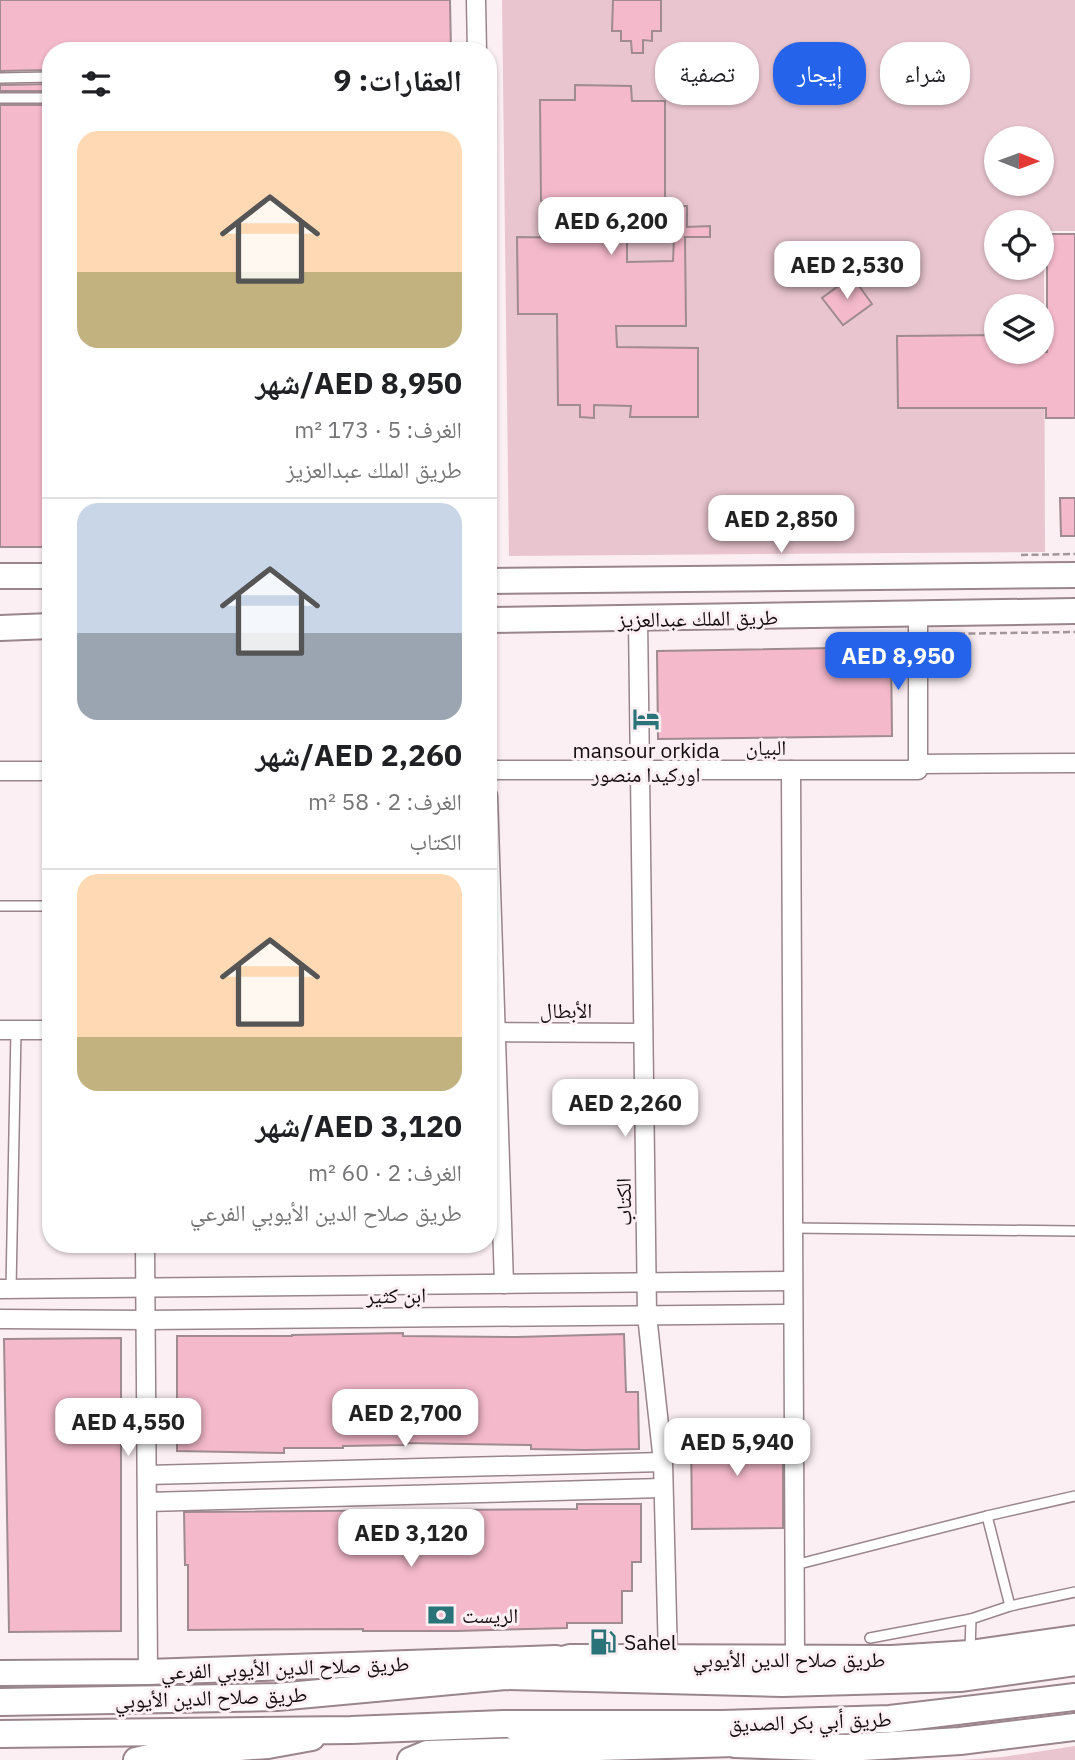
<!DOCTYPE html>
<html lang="ar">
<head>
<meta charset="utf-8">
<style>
	:root { --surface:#fff; --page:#f6f6f6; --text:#202124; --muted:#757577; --line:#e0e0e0; --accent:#2563eb }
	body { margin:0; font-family:"IBM Plex Sans","Noto Naskh Arabic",sans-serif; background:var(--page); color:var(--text); direction:rtl; height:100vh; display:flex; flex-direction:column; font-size:26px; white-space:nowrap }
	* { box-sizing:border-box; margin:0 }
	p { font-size:23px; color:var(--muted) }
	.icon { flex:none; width:38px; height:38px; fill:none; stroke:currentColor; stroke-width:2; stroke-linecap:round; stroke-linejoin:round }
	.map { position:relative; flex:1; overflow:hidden; direction:ltr }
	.details { position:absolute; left:42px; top:42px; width:455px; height:1211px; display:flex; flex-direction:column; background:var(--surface); border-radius:28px; box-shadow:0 2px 5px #0004; direction:rtl }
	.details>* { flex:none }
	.banner { position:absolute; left:518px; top:42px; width:452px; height:63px; direction:rtl; display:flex; gap:14px }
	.needle { width:46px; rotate:91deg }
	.controls { position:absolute; left:984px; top:126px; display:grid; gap:14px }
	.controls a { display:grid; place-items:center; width:70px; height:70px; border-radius:50%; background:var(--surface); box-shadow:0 2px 5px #0004; font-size:35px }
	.price { position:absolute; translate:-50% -60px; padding:0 16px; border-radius:14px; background:#fff; color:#222; font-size:23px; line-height:46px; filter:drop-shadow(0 2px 4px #0008) }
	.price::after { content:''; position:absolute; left:50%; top:42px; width:21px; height:16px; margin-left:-10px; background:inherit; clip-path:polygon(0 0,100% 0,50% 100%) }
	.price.current { background:var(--accent); color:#fff }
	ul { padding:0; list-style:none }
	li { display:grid; align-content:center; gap:14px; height:371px; padding:0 35px }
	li+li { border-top:2px solid var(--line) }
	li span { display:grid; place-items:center; height:217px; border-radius:21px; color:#555 }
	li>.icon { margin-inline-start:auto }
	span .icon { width:126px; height:126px; fill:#fffc; stroke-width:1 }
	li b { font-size:30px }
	h2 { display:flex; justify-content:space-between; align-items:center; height:84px; padding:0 35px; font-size:30px }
	.pill { padding:0 24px; border-radius:28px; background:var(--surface); box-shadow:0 2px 5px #0004; font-size:24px; line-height:63px }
	.pill.current { background:var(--accent); color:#fff }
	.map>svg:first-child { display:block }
	.green { fill:#e9c5cf; fill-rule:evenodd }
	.building { fill:#f4b9cb; stroke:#9f8b91; stroke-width:2 }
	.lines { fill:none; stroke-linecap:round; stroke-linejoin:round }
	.lane-casing { stroke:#99858b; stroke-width:12 }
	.street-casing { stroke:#99858b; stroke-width:21 }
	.secondary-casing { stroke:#99858b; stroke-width:28 }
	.primary-casing { stroke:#99858b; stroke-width:30 }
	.path { stroke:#a1979a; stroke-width:2.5; stroke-dasharray:7 3.5; stroke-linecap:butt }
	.lane { stroke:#fff; stroke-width:9 }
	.street { stroke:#fff; stroke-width:18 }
	.secondary { stroke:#fff; stroke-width:24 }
	.primary { stroke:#fff; stroke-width:26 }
	.labels { text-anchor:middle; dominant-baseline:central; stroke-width:6; stroke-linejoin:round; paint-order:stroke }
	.street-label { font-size:21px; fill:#130c0f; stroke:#fceff3 }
	.poi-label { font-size:21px; fill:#130c0f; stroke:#fceff3; text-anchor:start }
</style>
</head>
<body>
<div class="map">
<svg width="1075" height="1760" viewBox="0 0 1075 1760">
	<rect width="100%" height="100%" fill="#fceff3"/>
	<!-- green -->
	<g class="green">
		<path d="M502,0H1075V231H1044L1045,552L509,556ZM996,138H1041V184H996ZM996,222H1041V268H996ZM996,306H1041V352H996Z"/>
		<path d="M1075,1746V1760H962L1002,1757Z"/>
	</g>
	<!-- building -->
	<g class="building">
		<path d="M0,0H450L451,51H51V70L0,71Z"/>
		<path d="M613,0H661V31H652V41L643,40V53H632L631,41H621V31H612Z"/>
		<path d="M51,84V91H0V85Z"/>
		<path d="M575,85L631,86L632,101H665V206H687V227L710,226V237H685L686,326H616L617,347L698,348V417H630L631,406L594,405V418L580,417V405H558L557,314H518L517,237L587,238V231H627V262L673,261L674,237H638V205L576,206V201H541L540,100H575Z"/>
		<rect x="0" y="105" width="51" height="442"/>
		<path d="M1047,234H1075V418H1046V408H898L897,336L996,335V352H1047Z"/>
		<path d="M852,276L872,304L843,325L822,298Z"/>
		<path d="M1060,498H1075V536H1061Z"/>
		<path d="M891,647L892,736L658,739L657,651Z"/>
		<path d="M403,1333V1336L517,1337L624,1334L626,1392H638L639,1449L584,1450L531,1449V1445L405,1443V1445L343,1446V1448H284V1453L177,1451V1336H292V1335Z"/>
		<path d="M121,1338V1631L9,1632L4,1339Z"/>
		<path d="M691,1428H783V1528L692,1529Z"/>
		<path d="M577,1504H641V1562H632V1591H622V1623H567V1628L457,1631H363V1629L188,1630V1565H185L184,1512L577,1509Z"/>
	</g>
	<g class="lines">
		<!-- lane casing -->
		<g class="lane-casing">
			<g id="lane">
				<path d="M0,78L51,77"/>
				<path d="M0,98H51"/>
				<path d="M0,906H51"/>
				<path d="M792,1228L1075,1231"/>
				<path d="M11,1289L16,1030"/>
				<path d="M987,1516L1010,1606"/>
				<path d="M795,1565L987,1516L1075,1496"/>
				<path d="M870,1638L971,1619"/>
				<path d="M970,1650L971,1619L1010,1606L1075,1592"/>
			</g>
		</g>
		<!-- street casing -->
		<g class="street-casing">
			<g id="street">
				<path d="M476,0L477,51"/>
				<path d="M638,619L647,1315L663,1462L668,1658"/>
				<path d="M917,764L1075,763"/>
				<path d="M488,770H918V614"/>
				<path d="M791,770L795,1660"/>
				<path d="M0,771H51"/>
				<path d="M488,796L504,1284"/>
				<path d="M0,1030H51"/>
				<path d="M488,1032L643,1033"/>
				<path d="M145,1244L148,1672"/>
				<path d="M0,1289L792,1281"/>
				<path d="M0,1319L146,1320L792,1314"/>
				<path d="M147,1475L663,1462"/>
				<path d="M148,1502L662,1488"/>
			</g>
		</g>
		<!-- secondary casing -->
		<g class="secondary-casing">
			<g id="secondary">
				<path d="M0,576H51"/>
				<path d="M488,581L1075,575"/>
				<path d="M488,620L1075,611"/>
				<path d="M0,628L51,626"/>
				<path d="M0,1673L148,1672L556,1658"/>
				<path d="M136,1760L167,1753L268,1746L312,1738"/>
				<path d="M410,1760L427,1753L735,1744"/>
			</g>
		</g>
		<!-- primary casing -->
		<g class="primary-casing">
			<g id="primary">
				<path d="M533,1668L570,1658L892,1659L970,1654L1075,1639"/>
				<path d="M0,1702L277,1697L505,1676L782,1683L961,1678L1075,1662"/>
				<path d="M518,1729L569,1749"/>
				<path d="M0,1734L351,1730L503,1724H722L890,1719L1075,1697"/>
				<path d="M735,1744L846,1748L960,1741L1075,1727"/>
			</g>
		</g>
		<!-- path -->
		<g class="path">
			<path d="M1021,555L1075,554"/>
			<path d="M937,634L1075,632"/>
		</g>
		<!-- lane -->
		<use href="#lane" class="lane"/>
		<!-- street -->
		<use href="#street" class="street"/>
		<!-- secondary -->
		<use href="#secondary" class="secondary"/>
		<!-- primary -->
		<use href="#primary" class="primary"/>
	</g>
	<!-- icons -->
	<defs>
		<g id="hotel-bare" transform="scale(2.1)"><path d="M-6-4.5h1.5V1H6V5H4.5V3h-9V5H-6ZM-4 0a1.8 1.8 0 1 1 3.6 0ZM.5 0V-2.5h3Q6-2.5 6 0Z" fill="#2a7479" stroke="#fceff3" stroke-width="2.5" paint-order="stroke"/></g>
		<g id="bank-bare" transform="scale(2.1)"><path d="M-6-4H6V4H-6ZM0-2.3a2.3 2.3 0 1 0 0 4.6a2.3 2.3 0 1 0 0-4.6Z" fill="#2a7479" stroke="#fceff3" stroke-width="2.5" paint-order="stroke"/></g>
		<g id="fuel-bare" transform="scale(2.1)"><path d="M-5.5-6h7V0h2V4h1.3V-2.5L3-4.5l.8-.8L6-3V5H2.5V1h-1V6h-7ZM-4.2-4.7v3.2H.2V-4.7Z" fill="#2a7479" stroke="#fceff3" stroke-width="2.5" paint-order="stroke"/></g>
	</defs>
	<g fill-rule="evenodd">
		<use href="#hotel-bare" x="646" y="719"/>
		<use href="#bank-bare" x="441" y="1615"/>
		<use href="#fuel-bare" x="603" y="1642"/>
	</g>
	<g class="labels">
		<!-- street labels -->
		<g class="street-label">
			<text transform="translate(698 618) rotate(-1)">طريق الملك عبدالعزيز</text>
			<text x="766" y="747">البيان</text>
			<text x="566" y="1010">الأبطال</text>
			<text transform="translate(623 1202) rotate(-91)">الكتاب</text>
			<text transform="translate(396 1295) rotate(-1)">ابن كثير</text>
			<text x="789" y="1659">طريق صلاح الدين الأيوبي</text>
			<text transform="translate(285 1667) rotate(-2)">طريق صلاح الدين الأيوبي الفرعي</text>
			<text transform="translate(211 1697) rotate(-2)">طريق صلاح الدين الأيوبي</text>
			<text transform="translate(810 1721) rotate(-2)">طريق أبي بكر الصديق</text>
		</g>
		<!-- poi labels -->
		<g class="poi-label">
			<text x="646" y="750" text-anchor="middle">mansour orkida<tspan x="646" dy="24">اوركيدا منصور</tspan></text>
			<text x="462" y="1615">الريست</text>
			<text x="624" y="1642">Sahel</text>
		</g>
	</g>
</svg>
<div class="controls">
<a><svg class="needle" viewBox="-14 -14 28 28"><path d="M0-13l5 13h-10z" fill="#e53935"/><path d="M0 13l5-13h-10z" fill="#757577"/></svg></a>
<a><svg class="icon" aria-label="locate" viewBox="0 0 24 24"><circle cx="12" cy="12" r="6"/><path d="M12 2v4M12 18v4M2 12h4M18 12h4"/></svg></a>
<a><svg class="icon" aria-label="layers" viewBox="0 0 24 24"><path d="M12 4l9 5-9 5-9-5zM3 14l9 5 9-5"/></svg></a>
</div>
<b class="price" style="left:611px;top:257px">AED 6,200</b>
<b class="price" style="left:847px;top:301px">AED 2,530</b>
<b class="price" style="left:781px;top:555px">AED 2,850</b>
<b class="price current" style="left:898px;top:692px">AED 8,950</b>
<b class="price" style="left:625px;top:1139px">AED 2,260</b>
<b class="price" style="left:405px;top:1449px">AED 2,700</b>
<b class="price" style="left:128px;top:1458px">AED 4,550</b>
<b class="price" style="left:737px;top:1478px">AED 5,940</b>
<b class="price" style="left:411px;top:1569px">AED 3,120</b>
<div class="banner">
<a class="pill">شراء</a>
<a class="pill current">إيجار</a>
<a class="pill">تصفية</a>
</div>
<section class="details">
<h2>العقارات: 9<svg class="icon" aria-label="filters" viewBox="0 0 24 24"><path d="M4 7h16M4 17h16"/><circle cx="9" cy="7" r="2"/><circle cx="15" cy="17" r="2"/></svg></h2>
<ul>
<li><span style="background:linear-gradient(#ffd9b3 65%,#c2b280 0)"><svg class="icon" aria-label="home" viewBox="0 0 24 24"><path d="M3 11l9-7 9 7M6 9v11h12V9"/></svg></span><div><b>AED 8,950/شهر</b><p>الغرف: 5 · 173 m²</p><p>طريق الملك عبدالعزيز</p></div></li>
<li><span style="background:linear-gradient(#c9d6e8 60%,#9aa5b1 0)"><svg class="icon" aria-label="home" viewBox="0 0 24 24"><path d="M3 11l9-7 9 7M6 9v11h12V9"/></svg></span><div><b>AED 2,260/شهر</b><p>الغرف: 2 · 58 m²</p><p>الكتاب</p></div></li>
<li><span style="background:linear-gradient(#ffd9b3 75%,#c2b280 0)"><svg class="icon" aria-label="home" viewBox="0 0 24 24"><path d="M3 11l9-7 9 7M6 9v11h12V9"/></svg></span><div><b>AED 3,120/شهر</b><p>الغرف: 2 · 60 m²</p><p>طريق صلاح الدين الأيوبي الفرعي</p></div></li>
</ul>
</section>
</div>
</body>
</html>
